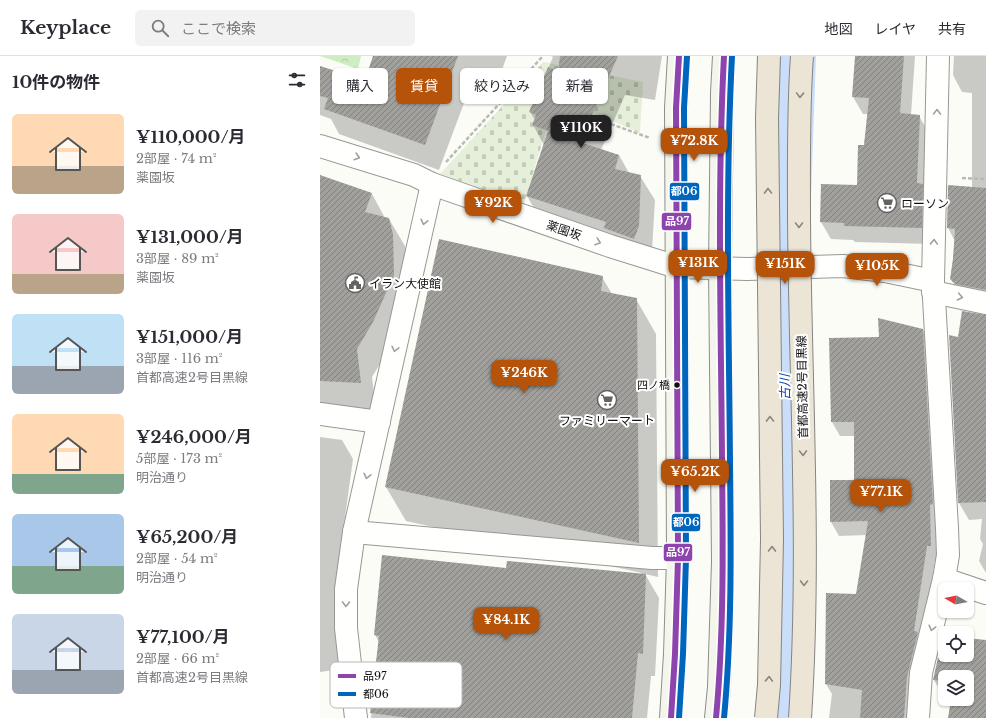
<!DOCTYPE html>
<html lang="ja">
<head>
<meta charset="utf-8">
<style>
	:root { --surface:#fff; --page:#f2f2f3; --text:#2b2b33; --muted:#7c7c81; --line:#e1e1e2; --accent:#b45309 }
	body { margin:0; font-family:"Libre Baskerville","Noto Sans JP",serif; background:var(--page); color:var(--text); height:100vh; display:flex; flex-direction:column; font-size:15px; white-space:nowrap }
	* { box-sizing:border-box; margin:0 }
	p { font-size:13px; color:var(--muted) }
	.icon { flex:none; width:22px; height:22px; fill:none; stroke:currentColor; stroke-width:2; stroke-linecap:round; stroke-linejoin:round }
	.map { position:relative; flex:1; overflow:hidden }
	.details { display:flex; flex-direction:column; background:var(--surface); width:320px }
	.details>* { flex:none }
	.top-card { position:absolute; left:12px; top:12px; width:380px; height:36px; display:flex; gap:8px }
	.needle { width:26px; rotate:279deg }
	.buttons { position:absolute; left:618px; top:526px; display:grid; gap:8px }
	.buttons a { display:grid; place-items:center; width:36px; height:36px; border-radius:6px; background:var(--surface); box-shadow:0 1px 3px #0004; font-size:20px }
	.price { position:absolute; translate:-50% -34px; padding:0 9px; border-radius:8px; background:var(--accent); color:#fff; font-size:13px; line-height:26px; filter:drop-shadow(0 1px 2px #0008) }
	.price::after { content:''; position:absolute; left:50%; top:24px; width:12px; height:9px; margin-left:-6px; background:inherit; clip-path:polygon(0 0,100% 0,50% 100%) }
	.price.active { background:#222; color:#fff }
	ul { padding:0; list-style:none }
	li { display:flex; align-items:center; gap:12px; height:100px; padding:0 12px }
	li span { display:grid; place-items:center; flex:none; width:112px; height:80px; border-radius:6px; color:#555 }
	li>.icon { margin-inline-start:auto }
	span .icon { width:48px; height:48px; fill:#fffc; stroke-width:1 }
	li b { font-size:17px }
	h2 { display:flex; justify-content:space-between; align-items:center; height:48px; padding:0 12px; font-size:17px }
	.tag { padding:0 14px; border-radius:6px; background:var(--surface); box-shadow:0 1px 3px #0004; font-size:14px; line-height:36px }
	.tag.active { background:var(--accent); color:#fff }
	header { display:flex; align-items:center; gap:24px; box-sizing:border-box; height:56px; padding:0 20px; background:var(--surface); border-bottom:1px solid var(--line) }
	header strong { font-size:19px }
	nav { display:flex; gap:22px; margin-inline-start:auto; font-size:14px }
	.search { width:280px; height:36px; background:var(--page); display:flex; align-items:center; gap:10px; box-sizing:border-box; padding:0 14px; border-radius:6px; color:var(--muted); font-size:15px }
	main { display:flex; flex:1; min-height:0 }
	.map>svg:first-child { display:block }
	.forest { fill:url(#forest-crowns) }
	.cemetery { fill:url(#cemetery-stones) }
	.shadow { fill:#0003 }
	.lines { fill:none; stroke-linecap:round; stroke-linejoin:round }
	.river { stroke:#cadefa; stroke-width:52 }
	.building { fill:url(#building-hatch) }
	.street-casing { stroke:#979795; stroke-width:24 }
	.secondary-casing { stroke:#8d8d8b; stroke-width:24 }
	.path { stroke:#b9b9b8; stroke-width:2.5; stroke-dasharray:4 2; stroke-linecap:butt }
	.street { stroke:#fffffe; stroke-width:22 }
	.secondary { stroke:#f5f6eb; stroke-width:22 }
	.highway-bridge-casing { stroke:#848482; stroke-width:24; stroke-linecap:butt }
	.highway-bridge { stroke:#ece5d6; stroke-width:22 }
	.bus-1-casing { stroke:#fff; stroke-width:9 }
	.bus-2-casing { stroke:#fff; stroke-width:9 }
	.bus-1 { stroke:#8e44ad; stroke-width:6 }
	.bus-2 { stroke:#0065bd; stroke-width:6 }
	.oneway { stroke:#89867d }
	.oneway2 { stroke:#a0a09f }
	.bus-dot { fill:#111; stroke:#fff; stroke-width:1.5 }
	.labels { text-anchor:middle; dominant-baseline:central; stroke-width:4; stroke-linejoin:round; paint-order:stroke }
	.bus-label { font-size:11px; fill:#111; stroke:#fff; text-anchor:end }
	.poi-label { font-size:12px; fill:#111; stroke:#fff; text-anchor:start }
	.street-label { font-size:12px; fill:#111; stroke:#fff }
	.water-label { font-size:13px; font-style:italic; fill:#0c45b0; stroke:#fff }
	.key { fill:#fff; stroke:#b8b8b8; stroke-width:1 }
	.key-label { font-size:11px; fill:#111 }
	.line-badge { stroke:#fff; stroke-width:1.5 }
	.badge-label { font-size:11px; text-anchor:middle; font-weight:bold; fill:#fff }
</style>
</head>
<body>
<header>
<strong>Keyplace</strong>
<div class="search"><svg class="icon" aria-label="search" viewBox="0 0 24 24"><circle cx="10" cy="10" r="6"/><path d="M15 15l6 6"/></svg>ここで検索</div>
<nav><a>地図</a><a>レイヤ</a><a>共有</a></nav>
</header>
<main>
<section class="details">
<h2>10件の物件<svg class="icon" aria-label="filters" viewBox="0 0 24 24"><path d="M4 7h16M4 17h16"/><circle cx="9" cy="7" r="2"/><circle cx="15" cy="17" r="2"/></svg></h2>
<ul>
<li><span style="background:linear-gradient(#ffd9b3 65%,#b9a48a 0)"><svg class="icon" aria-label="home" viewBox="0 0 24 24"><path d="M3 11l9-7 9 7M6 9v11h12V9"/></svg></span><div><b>¥110,000/月</b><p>2部屋 · 74 m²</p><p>薬園坂</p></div></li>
<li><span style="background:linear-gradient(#f6c9c9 75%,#b9a48a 0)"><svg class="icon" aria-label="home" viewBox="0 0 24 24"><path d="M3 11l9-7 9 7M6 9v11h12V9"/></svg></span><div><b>¥131,000/月</b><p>3部屋 · 89 m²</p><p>薬園坂</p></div></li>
<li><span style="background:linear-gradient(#bfe0f5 65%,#9aa5b1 0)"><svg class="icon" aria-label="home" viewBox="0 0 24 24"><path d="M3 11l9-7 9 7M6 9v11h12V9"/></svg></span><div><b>¥151,000/月</b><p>3部屋 · 116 m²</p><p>首都高速2号目黒線</p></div></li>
<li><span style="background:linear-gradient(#ffd9b3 75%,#7fa58c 0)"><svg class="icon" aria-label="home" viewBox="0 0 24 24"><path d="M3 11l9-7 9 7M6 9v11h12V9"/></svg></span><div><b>¥246,000/月</b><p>5部屋 · 173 m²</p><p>明治通り</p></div></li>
<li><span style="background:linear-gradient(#a9c7e8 65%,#7fa58c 0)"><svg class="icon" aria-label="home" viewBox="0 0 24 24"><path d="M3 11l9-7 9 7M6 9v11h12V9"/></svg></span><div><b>¥65,200/月</b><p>2部屋 · 54 m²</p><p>明治通り</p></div></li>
<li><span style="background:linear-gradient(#c9d6e8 70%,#9aa5b1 0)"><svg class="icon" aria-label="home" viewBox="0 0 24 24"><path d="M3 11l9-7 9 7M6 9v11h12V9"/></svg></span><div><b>¥77,100/月</b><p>2部屋 · 66 m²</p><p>首都高速2号目黒線</p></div></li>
</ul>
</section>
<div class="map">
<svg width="666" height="662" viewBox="0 0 666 662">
	<defs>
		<pattern id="forest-crowns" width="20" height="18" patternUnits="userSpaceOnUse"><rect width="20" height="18" fill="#ceedc2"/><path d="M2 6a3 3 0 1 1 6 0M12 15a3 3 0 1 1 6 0" fill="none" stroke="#b0caa6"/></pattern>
		<pattern id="cemetery-stones" width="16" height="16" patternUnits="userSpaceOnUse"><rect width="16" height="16" fill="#e5efd9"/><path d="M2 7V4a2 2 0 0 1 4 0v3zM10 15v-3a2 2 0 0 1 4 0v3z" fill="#c3ccb9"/></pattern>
		<pattern id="building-hatch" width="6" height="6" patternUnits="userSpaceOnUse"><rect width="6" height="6" fill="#a1a09c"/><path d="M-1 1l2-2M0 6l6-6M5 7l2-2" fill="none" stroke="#82817e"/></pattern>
	</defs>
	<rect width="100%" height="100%" fill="#fcfcf7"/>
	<!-- forest -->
	<path class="forest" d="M0,0H41L38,13Z"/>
	<!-- cemetery -->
	<path class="cemetery" d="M223,6L323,26L320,77L272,56L270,27L228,11L209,56L216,59L212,69L226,74L204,147L120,118Z"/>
	<!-- shadow -->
	<g class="shadow">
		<path d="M54,0H187L170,47L147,39L119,114L19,78L11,63L0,59V11L46,26Z"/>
		<path d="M231,0H342L335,44L305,39L281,94L299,99L309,117L320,120L335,144L332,195L221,164L207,140L224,89L213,69L215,64L210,56L233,1Z"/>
		<path d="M536,0H595L591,59L599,60L609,77L611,188L535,186L533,184L511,183L501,166L538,130L544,90L548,58H543L533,41Z"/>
		<path d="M634,0H666V249L641,240L631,222L635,185L628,172L629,130L652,132V37L642,36L633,19Z"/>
		<path d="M0,121L52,138L65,162L69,163L85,190L89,206L69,293L52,321L56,354L0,352Z"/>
		<path d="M282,221L292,238L316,243L336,278L338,521L325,518L339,542L335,620H331L327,662H51L59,586L55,579L187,513L321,519L322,517L86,465L66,431Z"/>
		<path d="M666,260V517L659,505L663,488L660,483L662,463L649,464L639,447V283Z"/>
		<path d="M603,274L611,288L618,504H615L602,585L593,662H509L512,638L506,628L507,538L537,539L547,479L519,480L511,466L535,425V380H520L512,366L510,283L560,282Z"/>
		<path d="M0,381L22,384L33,403L19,505L22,613L0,616Z"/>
		<path d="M625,580V599H647V583L666,585V662H629L632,643H647V621H625V641H624L614,624Z"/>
	</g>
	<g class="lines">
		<!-- river -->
		<path class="river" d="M461,662L470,529L465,322V141L470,0"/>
	</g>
	<!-- building -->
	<g class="building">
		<path d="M53,0H138L105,89L4,53L8,42L0,40V10L45,24Z"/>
		<path d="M240,0H298L260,86L299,99L295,113L321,119L319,170L314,183L284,172L286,166L206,140L228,75L212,69L216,59L209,56L228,11L238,15Z"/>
		<path d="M535,0H584L580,57L600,59L597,127L603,128L602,172L524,170V167L500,166L501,128L537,129L538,89H544L549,42L532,41Z"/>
		<path d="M0,119L52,137L45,156L69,162L73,178L74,219L53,266L37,293L41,327L0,325Z"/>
		<path d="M628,129L666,132V234L635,228L630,223L633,203L635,173L627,172Z"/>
		<path d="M119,183L283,220L281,235L317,242L319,487L65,431Z"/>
		<path d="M642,255L666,259V446L638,447L629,279L638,281Z"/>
		<path d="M558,262L603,273L613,448L610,449L611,490H607L594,575L598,576L587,621L584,662H540L542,634L505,628L506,537L536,538L548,465L510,466V424H534V366H511L509,282L559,281Z"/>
		<path d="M62,499L186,512L187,505L326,518L323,598L318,597L312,662H89L50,657L59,580L54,579Z"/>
		<path d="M623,579H625V599H647V582L666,584V662H628L631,643H647V621H625V625L613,624Z"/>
	</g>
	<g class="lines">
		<!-- street casing -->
		<g class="street-casing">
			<g id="street">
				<path d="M618,0L613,225L627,472L628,499L624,523"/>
				<path d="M0,90L94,119L112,128L290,190L357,211L427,213L523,210L565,215L613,225"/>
				<path d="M613,236L666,247"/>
				<path d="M0,358L59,366"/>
				<path d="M34,476L332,502H358"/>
				<path d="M36,662L26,572V533L34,476L112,128"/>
				<path d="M598,662L601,617L624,523L666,537"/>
			</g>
		</g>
		<!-- secondary casing -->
		<g class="secondary-casing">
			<g id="secondary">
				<path d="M351,662L355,598L358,502L356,52L359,0"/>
				<path d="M396,662L399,631L403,506L400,212L402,37L404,0"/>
			</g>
		</g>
		<!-- path -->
		<g class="path">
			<path d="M274,62L330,82"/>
			<path d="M126,106L223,0"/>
			<path d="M642,122L666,123"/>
		</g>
		<!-- street -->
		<use href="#street" class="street"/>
		<!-- secondary -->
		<use href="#secondary" class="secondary"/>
		<!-- highway-bridge casing -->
		<g class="highway-bridge-casing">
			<g id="highway-bridge">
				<path d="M446,662L449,629L452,483L447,62L449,0"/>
				<path d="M480,662C491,495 480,327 479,160C479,106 478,53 482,0"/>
			</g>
		</g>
		<!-- highway-bridge -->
		<use href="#highway-bridge" class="highway-bridge"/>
		<!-- bus-1 casing -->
		<g class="bus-1-casing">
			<g id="bus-1">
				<path d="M351,662L355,598L358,502L356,52L359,0"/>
				<path d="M396,662C404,576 403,489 402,403C401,269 397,134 404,0"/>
			</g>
		</g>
		<!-- bus-2 casing -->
		<g class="bus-2-casing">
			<g id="bus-2">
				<path d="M359,662L363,598L366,502L364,52L367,0"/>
				<path d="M404,662C412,577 411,491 410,406C409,271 405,135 412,0"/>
			</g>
		</g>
		<!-- bus-1 -->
		<use href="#bus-1" class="bus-1"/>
		<!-- bus-2 -->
		<use href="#bus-2" class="bus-2"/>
	</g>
	<!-- one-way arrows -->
	<defs><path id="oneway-chevron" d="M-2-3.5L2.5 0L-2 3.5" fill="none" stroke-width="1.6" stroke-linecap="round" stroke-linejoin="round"/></defs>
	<g class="oneway">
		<use href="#oneway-chevron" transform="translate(480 39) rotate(92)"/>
		<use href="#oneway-chevron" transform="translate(448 135) rotate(-91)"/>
		<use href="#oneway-chevron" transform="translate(479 169) rotate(90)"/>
		<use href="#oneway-chevron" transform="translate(450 363) rotate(-91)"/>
		<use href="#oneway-chevron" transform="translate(483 397) rotate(89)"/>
		<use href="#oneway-chevron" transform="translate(452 493) rotate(-89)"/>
		<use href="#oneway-chevron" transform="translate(484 527) rotate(91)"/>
		<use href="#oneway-chevron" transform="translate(449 623) rotate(-88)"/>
	</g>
	<g class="oneway2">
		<use href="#oneway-chevron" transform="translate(617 56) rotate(-89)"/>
		<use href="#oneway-chevron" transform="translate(37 101) rotate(17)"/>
		<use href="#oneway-chevron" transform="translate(104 166) rotate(103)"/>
		<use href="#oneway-chevron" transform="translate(278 186) rotate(19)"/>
		<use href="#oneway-chevron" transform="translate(614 186) rotate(-88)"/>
		<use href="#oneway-chevron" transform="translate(640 241) rotate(12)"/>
		<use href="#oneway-chevron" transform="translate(75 293) rotate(103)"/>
		<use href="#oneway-chevron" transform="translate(47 420) rotate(103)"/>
		<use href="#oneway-chevron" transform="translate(26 548) rotate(91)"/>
		<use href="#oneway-chevron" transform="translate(612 572) rotate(104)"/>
	</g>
	<!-- icons -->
	<defs>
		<g id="supermarket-ring" transform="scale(1)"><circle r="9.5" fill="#fff" stroke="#636362" stroke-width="1.5"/><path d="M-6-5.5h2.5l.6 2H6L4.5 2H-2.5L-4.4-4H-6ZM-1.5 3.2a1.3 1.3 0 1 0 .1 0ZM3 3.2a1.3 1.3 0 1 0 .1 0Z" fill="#636362"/></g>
		<g id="civic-ring" transform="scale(1)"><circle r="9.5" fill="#fff" stroke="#636362" stroke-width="1.5"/><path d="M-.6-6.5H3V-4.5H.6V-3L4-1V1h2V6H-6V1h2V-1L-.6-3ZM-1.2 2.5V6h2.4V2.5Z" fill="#636362"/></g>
	</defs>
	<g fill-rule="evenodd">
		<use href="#supermarket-ring" x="567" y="147"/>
		<use href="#civic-ring" x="35" y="227"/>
		<use href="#supermarket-ring" x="287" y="344"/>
	</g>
	<!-- markers -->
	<circle class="bus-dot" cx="357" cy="329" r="3.5"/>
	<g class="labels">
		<!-- bus labels -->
		<g class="bus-label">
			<text x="350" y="329">四ノ橋</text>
		</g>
		<!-- poi labels -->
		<g class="poi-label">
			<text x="581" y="147">ローソン</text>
			<text x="49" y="227">イラン大使館</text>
			<text x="287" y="364" text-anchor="middle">ファミリーマート</text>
		</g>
		<!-- street labels -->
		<g class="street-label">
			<text transform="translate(244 174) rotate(19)">薬園坂</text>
			<text transform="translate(482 331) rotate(-91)">首都高速2号目黒線</text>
		</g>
		<!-- water labels -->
		<g class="water-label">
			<text transform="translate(465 331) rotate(-91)">古川</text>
		</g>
	</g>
	<!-- legend -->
	<rect x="10" y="606" width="132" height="46" rx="6" class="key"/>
	<rect x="18" y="618" width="18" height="4" fill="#8e44ad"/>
	<rect x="18" y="636" width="18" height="4" fill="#0065bd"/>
	<g class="key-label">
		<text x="43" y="624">品97</text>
		<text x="43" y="642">都06</text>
	</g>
	<g class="line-badge">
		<rect x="349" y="126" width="31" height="19" rx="4" fill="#0065bd"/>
		<rect x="341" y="156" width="31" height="19" rx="4" fill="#8e44ad"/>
		<rect x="351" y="457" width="30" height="19" rx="4" fill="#0065bd"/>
		<rect x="343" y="487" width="30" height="19" rx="4" fill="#8e44ad"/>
	</g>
	<g class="badge-label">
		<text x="364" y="139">都06</text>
		<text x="357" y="169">品97</text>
		<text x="366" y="470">都06</text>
		<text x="358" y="500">品97</text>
	</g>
</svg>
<div class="buttons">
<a><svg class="needle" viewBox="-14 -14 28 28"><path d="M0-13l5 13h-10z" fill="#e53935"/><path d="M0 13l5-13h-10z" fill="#7c7c81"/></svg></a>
<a><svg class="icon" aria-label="locate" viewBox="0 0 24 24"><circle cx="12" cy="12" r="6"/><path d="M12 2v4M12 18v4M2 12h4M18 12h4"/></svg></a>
<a><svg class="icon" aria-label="layers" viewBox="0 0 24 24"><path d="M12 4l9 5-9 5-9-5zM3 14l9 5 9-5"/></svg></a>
</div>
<b class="price active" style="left:261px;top:93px">¥110K</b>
<b class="price" style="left:374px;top:106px">¥72.8K</b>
<b class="price" style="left:173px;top:168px">¥92K</b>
<b class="price" style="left:378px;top:228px">¥131K</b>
<b class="price" style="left:465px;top:229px">¥151K</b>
<b class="price" style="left:557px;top:231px">¥105K</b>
<b class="price" style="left:204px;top:338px">¥246K</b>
<b class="price" style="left:375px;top:437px">¥65.2K</b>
<b class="price" style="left:561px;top:457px">¥77.1K</b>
<b class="price" style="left:186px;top:585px">¥84.1K</b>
<div class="top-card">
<a class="tag">購入</a>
<a class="tag active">賃貸</a>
<a class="tag">絞り込み</a>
<a class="tag">新着</a>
</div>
</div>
</main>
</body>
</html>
